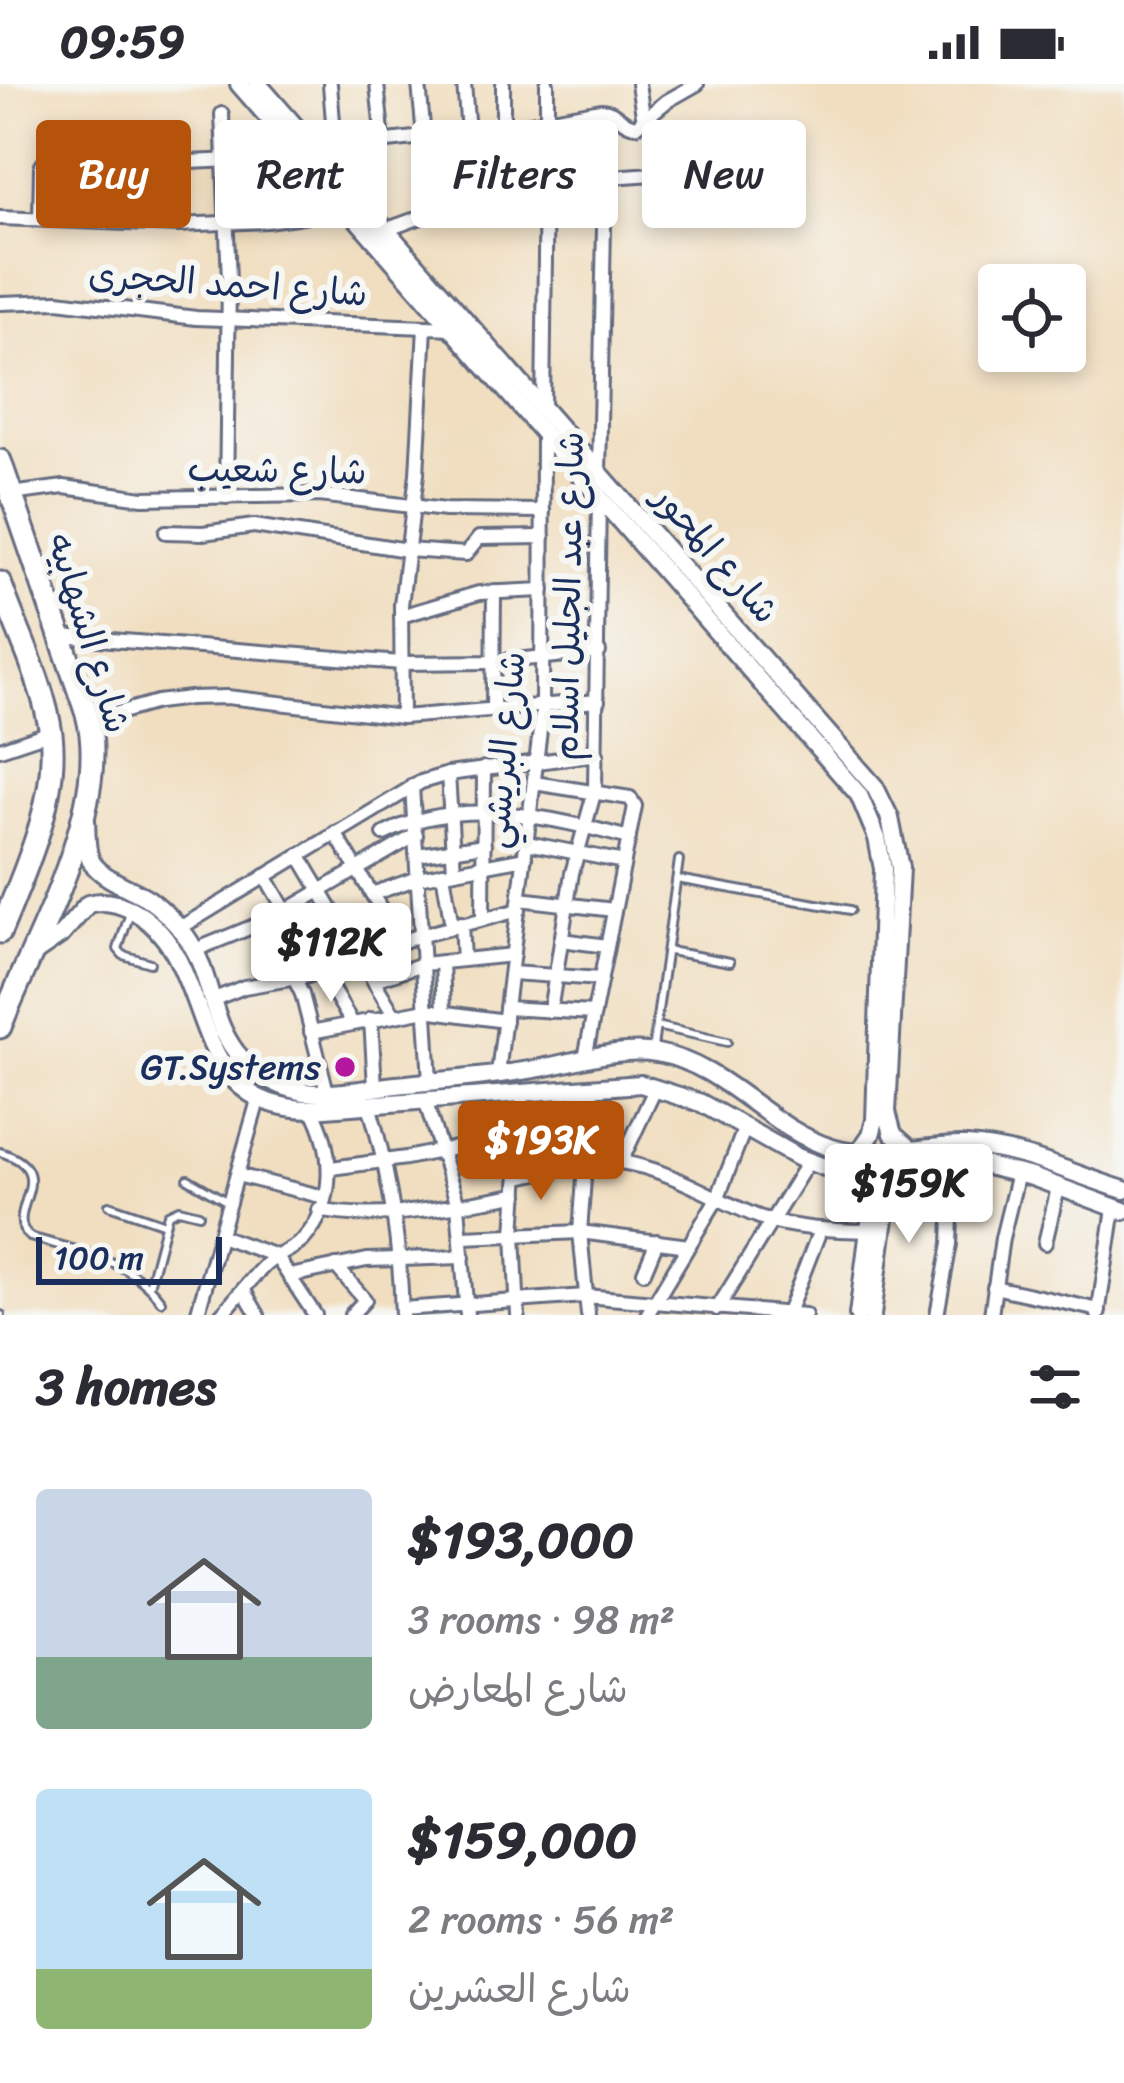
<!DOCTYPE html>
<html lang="en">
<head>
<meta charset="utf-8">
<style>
	:root { --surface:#fff; --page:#f2f2f3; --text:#2b2b33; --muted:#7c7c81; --accent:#b45309 }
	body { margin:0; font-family:Sriracha,"Playpen Sans Arabic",sans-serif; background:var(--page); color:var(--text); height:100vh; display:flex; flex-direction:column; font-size:45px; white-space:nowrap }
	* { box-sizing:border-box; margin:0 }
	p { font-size:39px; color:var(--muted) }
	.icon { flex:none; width:66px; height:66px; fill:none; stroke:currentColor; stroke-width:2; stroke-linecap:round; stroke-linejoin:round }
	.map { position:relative; height:1231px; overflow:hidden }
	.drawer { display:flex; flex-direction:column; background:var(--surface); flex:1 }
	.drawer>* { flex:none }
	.banner { position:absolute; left:36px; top:36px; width:1053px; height:108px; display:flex; gap:24px }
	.controls { position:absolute; left:978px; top:180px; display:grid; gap:24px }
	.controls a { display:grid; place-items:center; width:108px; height:108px; border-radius:12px; background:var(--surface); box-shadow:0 6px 18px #0003; font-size:60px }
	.scale { position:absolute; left:36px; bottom:30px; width:186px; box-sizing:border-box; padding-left:12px; border:6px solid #1b2f5e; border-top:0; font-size:33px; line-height:42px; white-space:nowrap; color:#1b2f5e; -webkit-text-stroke:9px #f6f6f2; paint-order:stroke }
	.price { position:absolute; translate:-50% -102px; padding:0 27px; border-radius:12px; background:#fff; color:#222; font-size:39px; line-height:78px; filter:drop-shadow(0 3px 6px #0008) }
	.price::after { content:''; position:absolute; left:50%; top:72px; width:36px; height:27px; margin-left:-18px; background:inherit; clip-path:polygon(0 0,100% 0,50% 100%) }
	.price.selected { background:var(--accent); color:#fff }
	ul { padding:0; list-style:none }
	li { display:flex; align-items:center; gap:36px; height:300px; padding:0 36px }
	li span { display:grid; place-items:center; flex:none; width:336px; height:240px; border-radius:12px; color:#555 }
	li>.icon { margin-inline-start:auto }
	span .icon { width:144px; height:144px; fill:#fffc; stroke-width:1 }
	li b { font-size:51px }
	h2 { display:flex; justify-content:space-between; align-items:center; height:144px; padding:0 36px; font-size:51px }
	.chip { padding:0 42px; border-radius:12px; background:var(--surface); box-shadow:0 6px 18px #0003; font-size:42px; line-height:108px }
	.chip.selected { background:var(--accent); color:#fff }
	.status { display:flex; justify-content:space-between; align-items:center; height:84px; padding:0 60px; background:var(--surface); direction:ltr }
	.status svg { height:33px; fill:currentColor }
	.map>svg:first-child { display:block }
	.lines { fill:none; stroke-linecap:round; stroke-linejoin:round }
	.lane-casing { stroke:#666c80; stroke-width:12 }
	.street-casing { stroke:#666c80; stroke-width:18 }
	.secondary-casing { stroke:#666c80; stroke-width:22 }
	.highway-casing { stroke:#666c80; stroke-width:27 }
	.lane { stroke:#fff; stroke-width:6 }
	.street { stroke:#fff; stroke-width:12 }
	.secondary { stroke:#fff; stroke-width:16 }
	.highway { stroke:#fff; stroke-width:21 }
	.poi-dot { fill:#b5179e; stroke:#f6f6f2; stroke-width:4.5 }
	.labels { text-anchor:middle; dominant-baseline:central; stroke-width:12; stroke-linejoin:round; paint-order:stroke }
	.street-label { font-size:36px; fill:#1b2f5e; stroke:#f6f6f2 }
	.poi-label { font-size:36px; fill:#1b2f5e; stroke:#f6f6f2; text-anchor:end }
</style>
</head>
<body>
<div class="status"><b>09:59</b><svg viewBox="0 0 49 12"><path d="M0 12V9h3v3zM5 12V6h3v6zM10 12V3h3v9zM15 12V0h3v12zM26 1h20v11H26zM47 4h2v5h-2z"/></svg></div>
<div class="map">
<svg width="1124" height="1231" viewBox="0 0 1124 1231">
	<rect width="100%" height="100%" fill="#f6f6f2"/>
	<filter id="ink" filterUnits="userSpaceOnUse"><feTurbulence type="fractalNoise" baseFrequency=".00833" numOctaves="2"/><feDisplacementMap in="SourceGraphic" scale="24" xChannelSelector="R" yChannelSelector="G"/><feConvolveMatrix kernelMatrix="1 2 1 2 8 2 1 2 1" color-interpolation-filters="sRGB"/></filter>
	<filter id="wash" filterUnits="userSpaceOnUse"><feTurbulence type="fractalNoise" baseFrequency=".004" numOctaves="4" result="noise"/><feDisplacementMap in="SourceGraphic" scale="48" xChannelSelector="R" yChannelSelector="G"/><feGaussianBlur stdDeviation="2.7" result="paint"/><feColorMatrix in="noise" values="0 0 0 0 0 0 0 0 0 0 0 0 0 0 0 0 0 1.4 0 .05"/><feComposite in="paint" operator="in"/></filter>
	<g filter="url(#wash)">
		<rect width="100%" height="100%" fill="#f1dec0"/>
	</g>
	<g filter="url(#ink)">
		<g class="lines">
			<!-- lane casing -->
			<g class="lane-casing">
				<g id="lane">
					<path d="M677,795L850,826"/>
					<path d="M130,829L118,865L123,871L150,879"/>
					<path d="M669,867L730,878"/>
					<path d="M656,942L727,958"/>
					<path d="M653,963L679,776"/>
					<path d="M0,1068C65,1088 0,1129 30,1153C80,1168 129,1174 161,1217"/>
					<path d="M188,1095L226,1117"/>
					<path d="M109,1121L165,1140"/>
					<path d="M149,1202L168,1130L179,1125L199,1130"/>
					<path d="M0,1231H1"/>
				</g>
			</g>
			<!-- street casing -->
			<g class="street-casing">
				<g id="street">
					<path d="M330,0L335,63"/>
					<path d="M377,0L383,58"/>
					<path d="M419,0L424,53"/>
					<path d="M464,0L468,47"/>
					<path d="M503,0V44"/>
					<path d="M547,0V37"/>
					<path d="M638,0L644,37"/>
					<path d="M222,30L229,197L226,413"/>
					<path d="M320,72L335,63L503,44L601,26C617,26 621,41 636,42L667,17L697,0"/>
					<path d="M0,134L178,141L267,137L348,126"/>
					<path d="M40,135L41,83L45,77L165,79L302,73"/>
					<path d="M178,141L179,78"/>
					<path d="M385,146L513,100L667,89"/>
					<path d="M0,219L58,217L196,234L452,244"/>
					<path d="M543,323L546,97"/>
					<path d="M599,390L605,93"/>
					<path d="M11,410L64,403L143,414L319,411L445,426L543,427"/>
					<path d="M166,448L203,449L254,442L407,466L466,470L479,454L543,453"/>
					<path d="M401,532L479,509L543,506"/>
					<path d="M61,552L401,579L492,578L599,568"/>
					<path d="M493,626L494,508"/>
					<path d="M402,633L401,521L417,390L425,243"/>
					<path d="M90,637L157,618L190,614L227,613L402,633L598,617"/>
					<path d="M0,665L51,648"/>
					<path d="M448,690L454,787"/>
					<path d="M534,699L630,714L635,722L585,974"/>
					<path d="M412,702L430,997"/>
					<path d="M335,749L401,858"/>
					<path d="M384,750C459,711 551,733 629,754"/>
					<path d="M527,759L624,778"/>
					<path d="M299,771L394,931"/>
					<path d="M417,771L484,761"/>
					<path d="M443,789L452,842"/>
					<path d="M265,792L352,939"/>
					<path d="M372,810L418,794L525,774"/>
					<path d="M520,815L614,826"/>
					<path d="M483,834L484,684"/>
					<path d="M461,839L463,876"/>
					<path d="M180,844L421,698L448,690L597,670"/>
					<path d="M561,856L607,862"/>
					<path d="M276,858L302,910L327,1008"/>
					<path d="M195,866L274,834L416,751"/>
					<path d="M442,878L444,926"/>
					<path d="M511,889L601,895"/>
					<path d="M374,896L423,880L513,871"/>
					<path d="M212,916L244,903L337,887L411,854L519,826"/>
					<path d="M506,924L594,929"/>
					<path d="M550,927L572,789L595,706L599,411"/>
					<path d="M371,935L375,1003"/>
					<path d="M311,948L426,926L505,937"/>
					<path d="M498,990L542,630L543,346"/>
					<path d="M425,1016L458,1121L467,1231"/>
					<path d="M369,1021C390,1091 400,1157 402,1231"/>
					<path d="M621,1078L656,1003"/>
					<path d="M331,1084L406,1074L480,1059"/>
					<path d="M237,1091L324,1113"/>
					<path d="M518,1093C551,1087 587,1074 620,1078C670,1085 713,1115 759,1133C796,1146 833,1146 871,1147"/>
					<path d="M319,1126C383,1139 453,1121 517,1111"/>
					<path d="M220,1152L276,1172L315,1231"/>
					<path d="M463,1153L580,1148L689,1162"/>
					<path d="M1045,1159L1058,1104"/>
					<path d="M336,1182L365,1216L351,1231"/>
					<path d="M644,1188L657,1157"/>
					<path d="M290,1192L367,1176L463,1173"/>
					<path d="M994,1203L1099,1226"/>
					<path d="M244,1207L258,1231"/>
					<path d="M402,1225L585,1212L805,1231"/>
					<path d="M717,1225L808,1078"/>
					<path d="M788,1229L820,1146"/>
					<path d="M197,1231L259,1013"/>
					<path d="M221,1231C236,1215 249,1197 264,1182C276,1170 292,1167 303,1156C337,1119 334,1066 312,1025"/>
					<path d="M518,1231L514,1150L523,1008"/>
					<path d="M588,1231L580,1148L591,1002"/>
					<path d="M647,1231L718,1113L745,1043"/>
					<path d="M937,1231L950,1160L953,1079"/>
					<path d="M991,1231L1002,1154L1018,1089"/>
					<path d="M1098,1231L1114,1124"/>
				</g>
			</g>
			<!-- secondary casing -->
			<g class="secondary-casing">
				<g id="secondary">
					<path d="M239,0L859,711L877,754L883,785L875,1036L871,1051L858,1069"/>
					<path d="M258,0L875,703L890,734L900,784L887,1028L893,1050L910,1065"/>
					<path d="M86,736C87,749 85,769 93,780C105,796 131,804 147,814C162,824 175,838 186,852C213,890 209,940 242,975C259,992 281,1004 305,1008C335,1012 367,1004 396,1001C444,996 493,993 541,984C580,977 617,963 657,969C726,981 767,1044 832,1064C875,1078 922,1060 967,1062C1024,1065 1071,1090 1124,1106"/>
					<path d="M30,872L62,850L88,820C104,815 118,819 132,826C222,875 176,1025 312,1025L641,1000L701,1019L797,1073L824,1083L857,1086L937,1078L979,1080L1032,1093L1124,1127"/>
					<path d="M858,1231L877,1084"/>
					<path d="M872,1231L892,1082"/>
				</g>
			</g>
			<!-- highway casing -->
			<g class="highway-casing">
				<g id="highway">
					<path d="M0,377L87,630C113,721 33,858 0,943"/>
					<path d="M0,499C17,548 44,599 51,650C59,714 24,789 0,848"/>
				</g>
			</g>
			<!-- lane -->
			<use href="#lane" class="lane"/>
			<!-- street -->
			<use href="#street" class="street"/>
			<!-- secondary -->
			<use href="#secondary" class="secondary"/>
			<!-- highway -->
			<use href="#highway" class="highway"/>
		</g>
	</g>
	<!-- markers -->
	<circle class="poi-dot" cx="345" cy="983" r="12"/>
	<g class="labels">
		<!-- street labels -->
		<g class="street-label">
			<text transform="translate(228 200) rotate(4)">شارع احمد الحجرى</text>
			<text transform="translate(277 386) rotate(1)">شارع شعيب</text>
			<text transform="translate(716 470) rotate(49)">شارع المحور</text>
			<text transform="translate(568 512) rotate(-89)">شارع عبد الجليل اسلام</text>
			<text transform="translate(89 549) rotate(73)">شارع الشهابيه</text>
			<text transform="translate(504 666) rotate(-85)">شارع البريشي</text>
		</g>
		<!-- poi labels -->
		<g class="poi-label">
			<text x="321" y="983">GT.Systems</text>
		</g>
	</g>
</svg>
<div class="controls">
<a><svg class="icon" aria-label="locate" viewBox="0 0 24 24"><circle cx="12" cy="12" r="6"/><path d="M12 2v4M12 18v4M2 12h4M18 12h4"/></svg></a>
</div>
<div class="scale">100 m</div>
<b class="price" style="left:331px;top:921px">$112K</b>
<b class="price selected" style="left:541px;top:1119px">$193K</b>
<b class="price" style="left:909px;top:1162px">$159K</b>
<div class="banner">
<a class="chip selected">Buy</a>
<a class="chip">Rent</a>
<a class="chip">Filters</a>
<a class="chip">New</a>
</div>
</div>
<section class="drawer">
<h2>3 homes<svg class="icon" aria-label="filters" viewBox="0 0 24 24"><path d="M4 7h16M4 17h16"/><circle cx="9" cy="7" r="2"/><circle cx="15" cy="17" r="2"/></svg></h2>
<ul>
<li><span style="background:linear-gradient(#c9d6e8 70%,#7fa58c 0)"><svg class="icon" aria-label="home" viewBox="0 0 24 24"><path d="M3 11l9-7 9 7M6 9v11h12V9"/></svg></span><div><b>$193,000</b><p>3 rooms · 98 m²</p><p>شارع المعارض</p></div></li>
<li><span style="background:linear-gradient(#bfe0f5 75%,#8fb573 0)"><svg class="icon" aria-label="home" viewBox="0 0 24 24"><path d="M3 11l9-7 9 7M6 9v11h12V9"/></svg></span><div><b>$159,000</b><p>2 rooms · 56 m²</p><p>شارع العشرين</p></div></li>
</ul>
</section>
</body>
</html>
